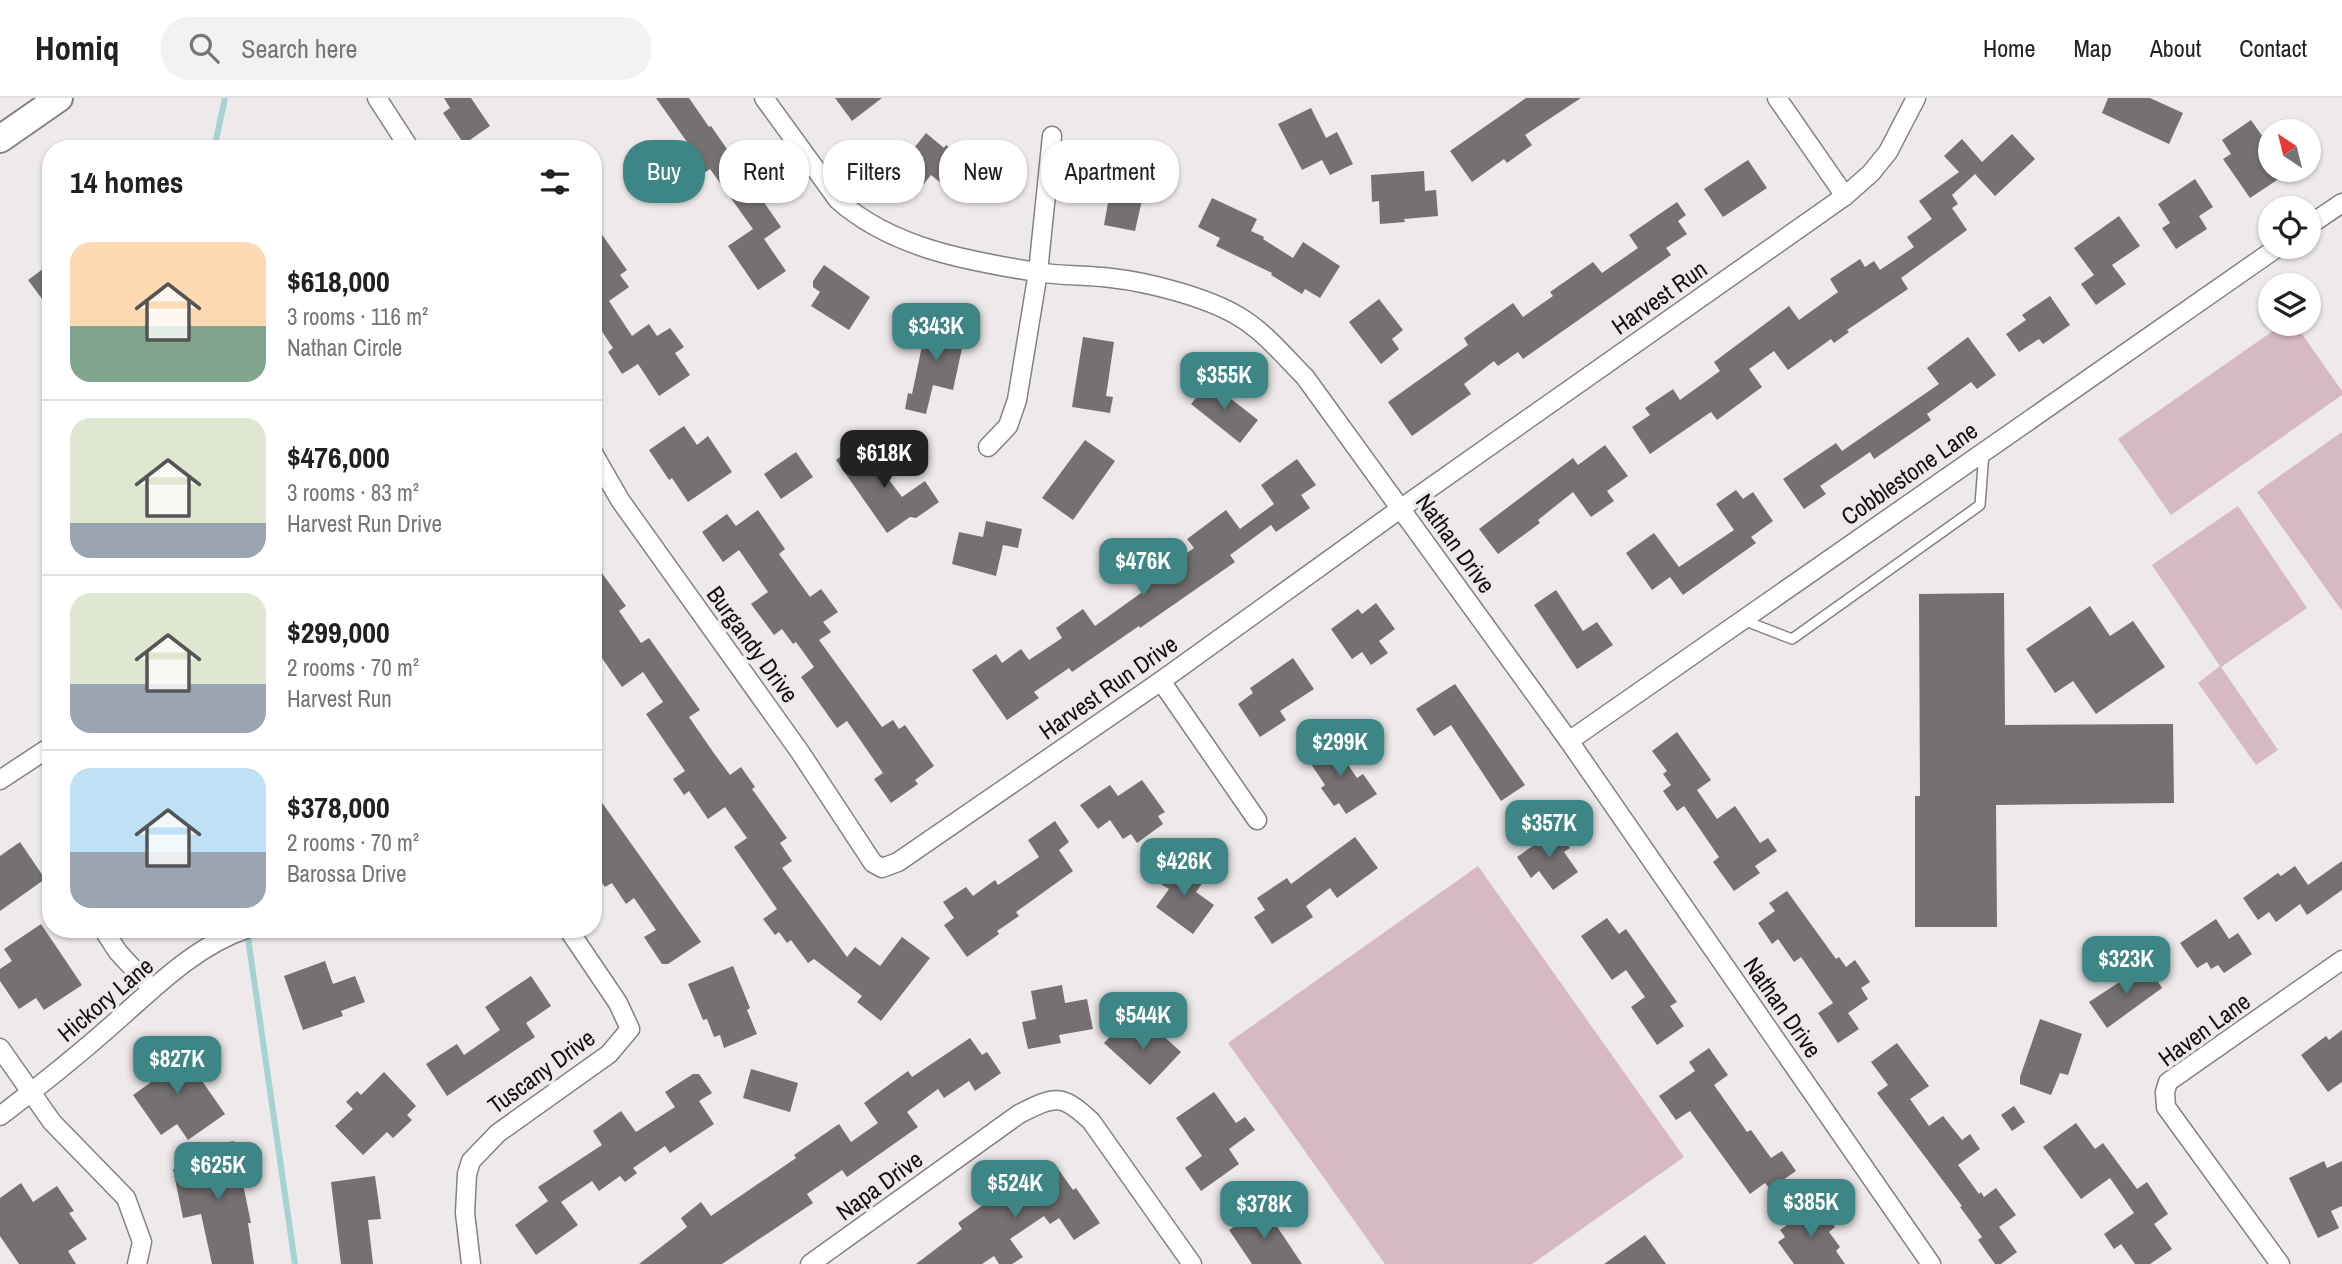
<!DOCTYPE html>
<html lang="en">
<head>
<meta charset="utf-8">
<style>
	:root { --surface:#fff; --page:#f2f2f2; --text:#202124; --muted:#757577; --line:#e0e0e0; --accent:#3e8686 }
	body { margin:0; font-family:"Archivo Narrow",sans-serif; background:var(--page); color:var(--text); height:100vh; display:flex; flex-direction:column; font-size:26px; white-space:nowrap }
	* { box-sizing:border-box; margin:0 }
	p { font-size:23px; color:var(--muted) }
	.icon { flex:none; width:38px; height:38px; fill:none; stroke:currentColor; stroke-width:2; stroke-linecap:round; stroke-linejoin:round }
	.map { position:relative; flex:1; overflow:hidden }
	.side { position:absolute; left:42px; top:42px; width:560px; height:798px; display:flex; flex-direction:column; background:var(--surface); border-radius:28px; box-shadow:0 2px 5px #0004 }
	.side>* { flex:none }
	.hud { position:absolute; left:623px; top:42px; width:665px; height:63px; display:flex; gap:14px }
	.needle { width:46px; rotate:325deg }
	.fabs { position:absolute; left:2258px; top:21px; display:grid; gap:14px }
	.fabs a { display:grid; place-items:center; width:63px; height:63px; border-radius:50%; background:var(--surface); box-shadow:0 2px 5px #0004; font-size:35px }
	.price { position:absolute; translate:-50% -60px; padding:0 16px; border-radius:14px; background:var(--accent); color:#fff; font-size:23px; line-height:46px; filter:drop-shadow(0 2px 4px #0008) }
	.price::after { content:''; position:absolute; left:50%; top:42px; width:21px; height:16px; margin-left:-10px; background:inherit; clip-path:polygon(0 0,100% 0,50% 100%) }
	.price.selected { background:#222; color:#fff }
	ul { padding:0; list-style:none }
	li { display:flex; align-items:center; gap:21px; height:175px; padding:0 28px }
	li+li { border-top:2px solid var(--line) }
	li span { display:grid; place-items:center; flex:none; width:196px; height:140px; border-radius:21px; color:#555 }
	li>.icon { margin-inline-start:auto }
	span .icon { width:84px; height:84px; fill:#fffc; stroke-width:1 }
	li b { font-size:30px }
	h2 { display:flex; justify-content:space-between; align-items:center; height:84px; padding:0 28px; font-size:30px }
	.chip { padding:0 24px; border-radius:28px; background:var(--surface); box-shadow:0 2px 5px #0004; font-size:24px; line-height:63px }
	.chip.selected { background:var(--accent); color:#fff }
	header { display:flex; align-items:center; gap:42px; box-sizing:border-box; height:98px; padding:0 35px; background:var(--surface); border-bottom:2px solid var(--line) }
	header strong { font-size:33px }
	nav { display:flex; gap:38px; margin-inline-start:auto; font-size:24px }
	.search { width:490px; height:63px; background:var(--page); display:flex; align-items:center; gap:18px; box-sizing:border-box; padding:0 24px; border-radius:28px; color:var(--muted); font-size:26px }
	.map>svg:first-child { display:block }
	.green { fill:#d6b9c2 }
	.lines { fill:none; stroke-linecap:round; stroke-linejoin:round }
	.stream { stroke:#a4d3d2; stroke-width:6 }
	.building { fill:#757072 }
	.service-casing { stroke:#858182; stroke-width:12 }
	.minor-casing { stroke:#858182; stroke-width:21 }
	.primary-casing { stroke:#858182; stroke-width:30 }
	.service { stroke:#fff; stroke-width:9 }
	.minor { stroke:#fff; stroke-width:18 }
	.primary { stroke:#fff; stroke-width:26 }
	.labels { text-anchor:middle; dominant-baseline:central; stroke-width:7; stroke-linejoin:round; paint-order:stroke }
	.street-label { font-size:24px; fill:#121011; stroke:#eee9eb }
</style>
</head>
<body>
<header>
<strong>Homiq</strong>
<div class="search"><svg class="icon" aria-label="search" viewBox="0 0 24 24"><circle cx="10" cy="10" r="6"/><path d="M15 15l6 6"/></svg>Search here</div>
<nav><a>Home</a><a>Map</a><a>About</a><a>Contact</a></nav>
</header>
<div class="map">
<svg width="2342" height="1166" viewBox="0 0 2342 1166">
	<rect width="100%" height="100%" fill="#eee9eb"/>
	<!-- green -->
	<g class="green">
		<path d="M2283,226H2295L2342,293V297L2171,417L2118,341Z"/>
		<path d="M2342,334V513L2257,394Z"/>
		<path d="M2238,408L2307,510L2221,569L2278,652L2256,667L2198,585L2220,568L2152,467Z"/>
		<path d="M1478,768L1684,1059L1532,1166H1385L1228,945Z"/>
	</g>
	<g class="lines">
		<!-- stream -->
		<g class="stream">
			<path d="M214,51L225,0"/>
			<path d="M247,833L295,1166"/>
		</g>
	</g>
	<!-- building -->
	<g class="building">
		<path d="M444,0H471L490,28L464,46L443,15L450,10Z"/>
		<path d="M656,0H689L709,29L711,28L781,129L764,141L786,173L758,192L728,148L753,131L710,71L701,77L681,48L687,44Z"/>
		<path d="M835,0H882L852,23Z"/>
		<path d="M1526,0H1581L1525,37L1532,47L1507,65L1504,61L1472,84L1450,53Z"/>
		<path d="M2108,0H2150L2183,15L2169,46L2102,15Z"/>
		<path d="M1311,10L1326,40L1337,34L1353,66L1330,77L1322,62L1302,72L1278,26Z"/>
		<path d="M2251,22L2270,49V72H2292L2250,100L2223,61L2231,56L2222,42Z"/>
		<path d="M926,35L944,50L946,47L971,67L960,80L957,77L947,90L931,77L922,88L893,63L908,45L914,50Z"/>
		<path d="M2012,36L2035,61L1995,98L1975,76L1952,97L1958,106L1952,110L1967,132L1901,180L1908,191L1847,232L1849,234L1834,245L1831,241L1788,272L1774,253L1749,271L1762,289L1717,322L1711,314L1650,356L1632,329L1650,317L1645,310L1673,291L1680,302L1720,273L1714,264L1789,208L1799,222L1838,194L1830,181L1860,161L1865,169L1874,163L1880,172L1914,149L1907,139L1932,121L1919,103L1959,74L1944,58L1962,41L1982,64Z"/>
		<path d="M1116,60L1150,66L1135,133L1104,127Z"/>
		<path d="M1748,62L1767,90L1723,119L1704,91Z"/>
		<path d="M1424,73L1425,93L1436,92L1438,118L1404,121L1405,124L1380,126L1379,103L1372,104L1371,77Z"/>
		<path d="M2195,81L2213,109L2199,118L2207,131L2176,151L2162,130L2170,125L2158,106Z"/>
		<path d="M1212,100L1257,121L1251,133L1264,139L1263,141L1293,160L1303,144L1340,168L1320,200L1305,191L1302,196L1271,177L1272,175L1216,148L1220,140L1198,129Z"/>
		<path d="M1677,104L1686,117L1678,123L1687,136L1666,150L1671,157L1523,261L1518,254L1498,268L1494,263L1464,286L1471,296L1412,338L1388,304L1468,247L1464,240L1513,205L1523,219L1553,198L1550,194L1593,164L1602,175L1638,150L1629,137Z"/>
		<path d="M2119,118L2140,148L2112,167L2126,186L2096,207L2081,186L2094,177L2074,150Z"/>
		<path d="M593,124L627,172L620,177L629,189L609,203L632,238L649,226L657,238L670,230L684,249L675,255L690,277L659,298L638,266L622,276L608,254L613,250L593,220Z"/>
		<path d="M51,165V213L28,182Z"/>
		<path d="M824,167L870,199L849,232L811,208L820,194L813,189V183Z"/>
		<path d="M2050,198L2070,227L2043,246L2039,241L2019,254L2006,236L2026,222L2022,217Z"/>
		<path d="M1379,201L1403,232L1392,241L1399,251L1381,266L1349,224Z"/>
		<path d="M928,219L959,225L956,239L964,241L953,292L933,287L926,316L905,311L908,295L912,296Z"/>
		<path d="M1083,239L1114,244L1106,298L1113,299L1110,315L1072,309Z"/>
		<path d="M1968,239L1996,277L1977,291L1971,284L1927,316L1931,322L1874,361L1870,354L1820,388L1826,396L1804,411L1783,381L1836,345L1842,353L1939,286L1927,270Z"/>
		<path d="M1211,282L1228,295L1226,297L1258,322L1240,345L1191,306Z"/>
		<path d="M684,328L697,347L708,338L732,374L688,404L672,380L669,382L649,352Z"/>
		<path d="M1085,342L1115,363L1073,422L1042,400Z"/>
		<path d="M860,344L902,399L925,383L939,404L916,420L910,419L887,435L836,362Z"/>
		<path d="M1605,347L1628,378L1607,393L1614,403L1591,419L1573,394L1538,422L1540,425L1498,456L1479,431L1573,360L1578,367Z"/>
		<path d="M796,354L813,379L781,401L764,376Z"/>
		<path d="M1297,361L1316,387L1301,397L1310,410L1276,434L1271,427L1230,457L1235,464L1140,530L1139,528L1072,574L1069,570L1034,594L1039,600L1007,622L972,572L996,556L1002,565L1021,551L1029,562L1062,540L1056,530L1083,511L1095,528L1148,490L1144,485L1194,450L1187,441L1226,412L1240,431L1274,406L1261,387Z"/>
		<path d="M1736,392L1743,401L1753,394L1773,423L1751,439L1756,445L1683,497L1670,479L1652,492L1626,455L1654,435L1679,469L1734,432L1716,406Z"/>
		<path d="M758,412L785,451L779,456L810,499L821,491L838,514L823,524L831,534L819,542L882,629L893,622L899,631L905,627L934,668L915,682L918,686L891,705L874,681L883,675L847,623L837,630L801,579L814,569L796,544L793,546L782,531L774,537L751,506L768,494L739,452L723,464L702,434L727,416L736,428Z"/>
		<path d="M986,423L1022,431L1018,450L1003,447L996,478L952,466L959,434L983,439Z"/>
		<path d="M593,463L626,508L619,513L641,545L649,540L700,612L689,619L713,654L730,677L741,669L755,689L752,691L787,740L780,745L792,763L782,770L847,859L855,849L880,868L902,839L930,860L881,923L857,904L862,898L814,861L808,865L791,842L787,845L779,834L775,837L763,821L777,811L734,749L747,740L725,709L708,721L689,693L684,697L673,681L685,673L646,616L663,604L643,574L622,589L593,547Z"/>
		<path d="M1556,492L1583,533L1597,524L1613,547L1577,571L1534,507Z"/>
		<path d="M2004,495L2005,627L2173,626L2174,705L1996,707L1997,829H1915V698H1920L1919,496Z"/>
		<path d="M1376,505L1395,531L1379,543L1388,555L1371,567L1362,554L1352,561L1331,531L1358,511L1362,516Z"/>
		<path d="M2090,508L2110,538L2133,523L2165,569L2096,616L2073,583L2055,595L2026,551Z"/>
		<path d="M1293,560L1314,591L1280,613L1286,622L1260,639L1238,606L1253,595L1250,590Z"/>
		<path d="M1455,586L1525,687L1501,703L1451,627L1434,638L1416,611Z"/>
		<path d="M1677,634L1711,682L1697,692L1717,721L1735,708L1760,745L1768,740L1777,753L1755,768L1760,775L1734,793L1713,764L1719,759L1684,708L1677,713L1663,693L1671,687L1663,676L1667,673L1652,653Z"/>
		<path d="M1332,643L1357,680L1363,676L1377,696L1346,716L1339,705L1334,708L1321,690L1325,687L1307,660Z"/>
		<path d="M1142,682L1165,714L1158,718L1163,726L1137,745L1131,736L1123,741L1110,722L1098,731L1080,707L1110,687L1118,698Z"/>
		<path d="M593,692L701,844L668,866H662L644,839L656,832L634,800L626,806L612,785L605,789L593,772Z"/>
		<path d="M1055,723L1069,744L1059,752L1073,773L1016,814L1019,818L997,833L999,836L967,859L944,827L954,820L943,804L966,789L973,798L995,782L998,787L1039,759L1028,742Z"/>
		<path d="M1557,731L1570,750L1564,754L1578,774L1553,792L1539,773L1531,780L1517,759Z"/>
		<path d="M1355,739L1378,770L1337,800L1330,790L1306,808L1313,819L1272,846L1254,819L1265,812L1257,800L1287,780L1291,786Z"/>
		<path d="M20,744L45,781L0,813V758Z"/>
		<path d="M1175,762L1204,783L1196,794L1214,807L1193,836L1156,809L1169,791L1159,785Z"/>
		<path d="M2342,763V792L2307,817L2300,806L2276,824L2269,814L2258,822L2243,800L2278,775L2281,778L2295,768L2308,787Z"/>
		<path d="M1787,793L1836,861L1839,859L1846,869L1855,862L1870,884L1861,890L1868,901L1848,915L1859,931L1838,945L1818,915L1833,905L1801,859L1794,864L1778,841L1772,846L1758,825L1775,813L1769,805Z"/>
		<path d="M1607,820L1619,836L1626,831L1677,904L1670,908L1684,928L1657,947L1631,909L1645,899L1626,872L1612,882L1581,838Z"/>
		<path d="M2216,821L2229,841L2238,835L2252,856L2224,875L2218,867L2211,871L2207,864L2197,870L2180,845Z"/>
		<path d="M41,826L82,887L44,912L36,900L19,911L0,883V871L12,863L4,851Z"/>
		<path d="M325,863L333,886L355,878L365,904L341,913L343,918L303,932L284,878Z"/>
		<path d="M2147,866L2162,890L2107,930L2089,904Z"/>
		<path d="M733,868L750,910L747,912L757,936L724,950L720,937L714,939L707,921L703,922L688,886Z"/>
		<path d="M531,878L551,908L526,925L535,939L447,998L426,966L457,946L464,957L500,932L485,909Z"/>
		<path d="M1062,887L1065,905L1087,901L1093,931L1059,937L1061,945L1028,951L1022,924L1036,921L1031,893Z"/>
		<path d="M2040,921L2082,936L2068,977L2060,975L2051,997L2020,986V979Z"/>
		<path d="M1121,927L1134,939L1142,929L1154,940L1159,934L1181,954L1150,987L1104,945Z"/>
		<path d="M2342,932V984L2328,994L2301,957L2326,938L2329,942Z"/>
		<path d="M970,940L982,957L987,954L1001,975L975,993L969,983L944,1000L938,991L907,1014L918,1029L847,1079L842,1072L807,1096L813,1105L722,1166H639L687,1129L681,1120L701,1104L711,1118L796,1060L794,1057L839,1026L851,1044L878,1025L864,1005L908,973L912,979Z"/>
		<path d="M1897,945L1929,988L1910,1001L1929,1028L1943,1018L1962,1042L1970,1036L1980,1051L1958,1067L1979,1096L1981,1094L1984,1099L1996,1090L2016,1117L1999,1129L2017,1154L2001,1166H1995L1978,1142L1982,1139L1960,1109L1962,1108L1877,995L1888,987L1871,964Z"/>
		<path d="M177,947L225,1016L188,1042L177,1026L161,1037L133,997L150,985L141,972Z"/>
		<path d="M1709,950L1728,977L1714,987L1747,1034L1751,1032L1771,1060L1782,1053L1796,1073L1770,1091L1765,1085L1750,1096L1690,1013L1676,1022L1659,998L1695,973L1689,964Z"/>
		<path d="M751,971L798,985L790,1014L743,1000Z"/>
		<path d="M384,974L416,1008L407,1017L412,1022L393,1040L387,1034L363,1057L335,1028L353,1011L346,1004L357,993L361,997Z"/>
		<path d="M693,976H699L712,995L699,1003L714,1026L670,1055L665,1048L633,1070L637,1075L625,1084L620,1078L599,1093L592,1083L561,1104L578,1127L536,1157L515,1127L548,1103L538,1089L602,1047L593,1033L621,1013L636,1034L675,1009L665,994Z"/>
		<path d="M1214,994L1236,1025L1245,1019L1255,1032L1229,1051L1239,1066L1201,1093L1185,1070L1202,1058L1176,1020Z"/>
		<path d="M2014,1008L2025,1024L2012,1033L2001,1017Z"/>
		<path d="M2076,1025L2095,1051L2103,1045L2137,1091L2147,1084L2168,1116L2154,1126L2172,1151L2150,1166H2135L2121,1146L2114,1151L2104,1136L2134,1115L2110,1080L2081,1101L2043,1049Z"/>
		<path d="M234,1043L251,1125H248L254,1166H212L201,1116L183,1120L173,1071L195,1067L191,1051Z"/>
		<path d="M2324,1063L2327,1070L2342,1063V1108L2331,1113L2339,1130L2318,1140L2289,1080Z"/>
		<path d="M1043,1064L1050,1073L1056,1068L1073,1092L1076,1090L1100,1125L1074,1142L1059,1120L1050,1126L1044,1118L1010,1141L1023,1159L1012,1166H999L994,1158L982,1166H916L962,1131L958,1125Z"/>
		<path d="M375,1078L381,1121L368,1122L373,1166H341L331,1084Z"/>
		<path d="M21,1085L33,1104L57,1088L74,1113L69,1115L87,1141L68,1153L76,1166H19L0,1138V1100Z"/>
		<path d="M1818,1105L1835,1129L1829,1134L1840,1149L1836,1153L1845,1166H1794L1778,1144L1785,1139L1780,1132Z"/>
		<path d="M1264,1109L1302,1166H1252L1229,1132Z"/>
		<path d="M1645,1137L1666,1166H1604Z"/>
	</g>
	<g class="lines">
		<!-- service casing -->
		<g class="service-casing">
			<path id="service" d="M1743,522L1792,541L1980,407L1984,354"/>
		</g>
		<!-- minor casing -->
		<g class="minor-casing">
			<g id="minor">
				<path d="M377,0L410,51"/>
				<path d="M764,0L838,102C892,150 968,163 1036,174C1061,178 1086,177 1111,180C1148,184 1206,199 1238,218C1264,233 1284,258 1305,279L1569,643L1931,1166"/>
				<path d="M1777,0L1845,98"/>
				<path d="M2308,128L2342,105"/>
				<path d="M988,349L1008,328L1017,302L1038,174L1052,38"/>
				<path d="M593,355L620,402L800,654L873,765L882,770L898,764L1161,583L1400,411L1845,98L1871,75L1888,54L1916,0"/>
				<path d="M1161,583L1257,722"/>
				<path d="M1569,643L2278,149"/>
				<path d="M0,682L47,651L51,653"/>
				<path d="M103,831L118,854L152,891"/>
				<path d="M0,950L52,1024L126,1100L142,1144L137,1166"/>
				<path d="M0,1018C41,987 82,954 120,920C158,886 198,847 246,831"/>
				<path d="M471,1166L465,1115L467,1076L471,1063L498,1035L609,956L630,931L618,905L568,831"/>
				<path d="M810,1166L1019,1016C1055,998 1061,995 1091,1023L1192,1166"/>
				<path d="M2280,1166L2166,1009L2165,994L2168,984L2342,862"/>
			</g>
		</g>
		<!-- primary casing -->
		<g class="primary-casing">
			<path id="primary" d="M0,41L59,0"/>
		</g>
		<!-- service -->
		<use href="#service" class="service"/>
		<!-- minor -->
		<use href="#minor" class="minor"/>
		<!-- primary -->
		<use href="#primary" class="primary"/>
	</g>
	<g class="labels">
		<!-- street labels -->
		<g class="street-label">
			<text transform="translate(1659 199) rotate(-35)">Harvest Run</text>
			<text transform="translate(1909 375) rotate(-35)">Cobblestone Lane</text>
			<text transform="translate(1456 445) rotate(54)">Nathan Drive</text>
			<text transform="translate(753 546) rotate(54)">Burgandy Drive</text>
			<text transform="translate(1108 589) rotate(-35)">Harvest Run Drive</text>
			<text transform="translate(105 901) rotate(-40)">Hickory Lane</text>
			<text transform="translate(1783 909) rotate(55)">Nathan Drive</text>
			<text transform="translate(2204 931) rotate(-36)">Haven Lane</text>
			<text transform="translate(541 973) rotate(-36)">Tuscany Drive</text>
			<text transform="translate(879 1087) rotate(-36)">Napa Drive</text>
		</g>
	</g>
</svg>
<div class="fabs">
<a><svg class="needle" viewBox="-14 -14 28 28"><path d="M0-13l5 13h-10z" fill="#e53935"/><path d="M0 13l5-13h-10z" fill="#757577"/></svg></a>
<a><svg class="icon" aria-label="locate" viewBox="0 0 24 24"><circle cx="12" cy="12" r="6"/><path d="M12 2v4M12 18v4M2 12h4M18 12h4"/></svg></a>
<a><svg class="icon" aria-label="layers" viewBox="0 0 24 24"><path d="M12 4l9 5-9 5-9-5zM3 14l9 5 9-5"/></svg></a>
</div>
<b class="price" style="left:936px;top:265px">$343K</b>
<b class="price" style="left:1224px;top:314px">$355K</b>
<b class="price selected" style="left:884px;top:392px">$618K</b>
<b class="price" style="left:1143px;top:500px">$476K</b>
<b class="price" style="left:1340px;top:681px">$299K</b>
<b class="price" style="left:1549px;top:762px">$357K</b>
<b class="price" style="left:1184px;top:800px">$426K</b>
<b class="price" style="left:2126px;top:898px">$323K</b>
<b class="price" style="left:1143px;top:954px">$544K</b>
<b class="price" style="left:177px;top:998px">$827K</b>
<b class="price" style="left:218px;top:1104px">$625K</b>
<b class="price" style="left:1015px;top:1122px">$524K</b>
<b class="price" style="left:1811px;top:1141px">$385K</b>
<b class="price" style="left:1264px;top:1143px">$378K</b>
<div class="hud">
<a class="chip selected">Buy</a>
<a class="chip">Rent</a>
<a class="chip">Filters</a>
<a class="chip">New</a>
<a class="chip">Apartment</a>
</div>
<section class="side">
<h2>14 homes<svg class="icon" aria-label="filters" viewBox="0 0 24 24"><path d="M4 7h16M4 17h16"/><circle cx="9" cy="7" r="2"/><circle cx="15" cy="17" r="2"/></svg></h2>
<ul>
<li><span style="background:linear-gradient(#ffd9b3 60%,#7fa58c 0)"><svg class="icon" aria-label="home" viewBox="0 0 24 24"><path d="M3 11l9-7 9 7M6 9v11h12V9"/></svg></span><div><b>$618,000</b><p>3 rooms · 116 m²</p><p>Nathan Circle</p></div></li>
<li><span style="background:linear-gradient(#dfe7d0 75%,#9aa5b1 0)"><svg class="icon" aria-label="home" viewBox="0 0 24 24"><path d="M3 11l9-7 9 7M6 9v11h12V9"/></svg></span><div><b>$476,000</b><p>3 rooms · 83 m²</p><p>Harvest Run Drive</p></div></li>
<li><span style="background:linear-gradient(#dfe7d0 65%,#9aa5b1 0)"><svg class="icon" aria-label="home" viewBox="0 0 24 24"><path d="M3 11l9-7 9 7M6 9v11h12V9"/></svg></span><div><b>$299,000</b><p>2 rooms · 70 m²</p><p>Harvest Run</p></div></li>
<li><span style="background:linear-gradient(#bfe0f5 60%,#9aa5b1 0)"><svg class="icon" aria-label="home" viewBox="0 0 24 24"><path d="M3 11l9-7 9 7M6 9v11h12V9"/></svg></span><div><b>$378,000</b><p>2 rooms · 70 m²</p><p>Barossa Drive</p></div></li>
</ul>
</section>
</div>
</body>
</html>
